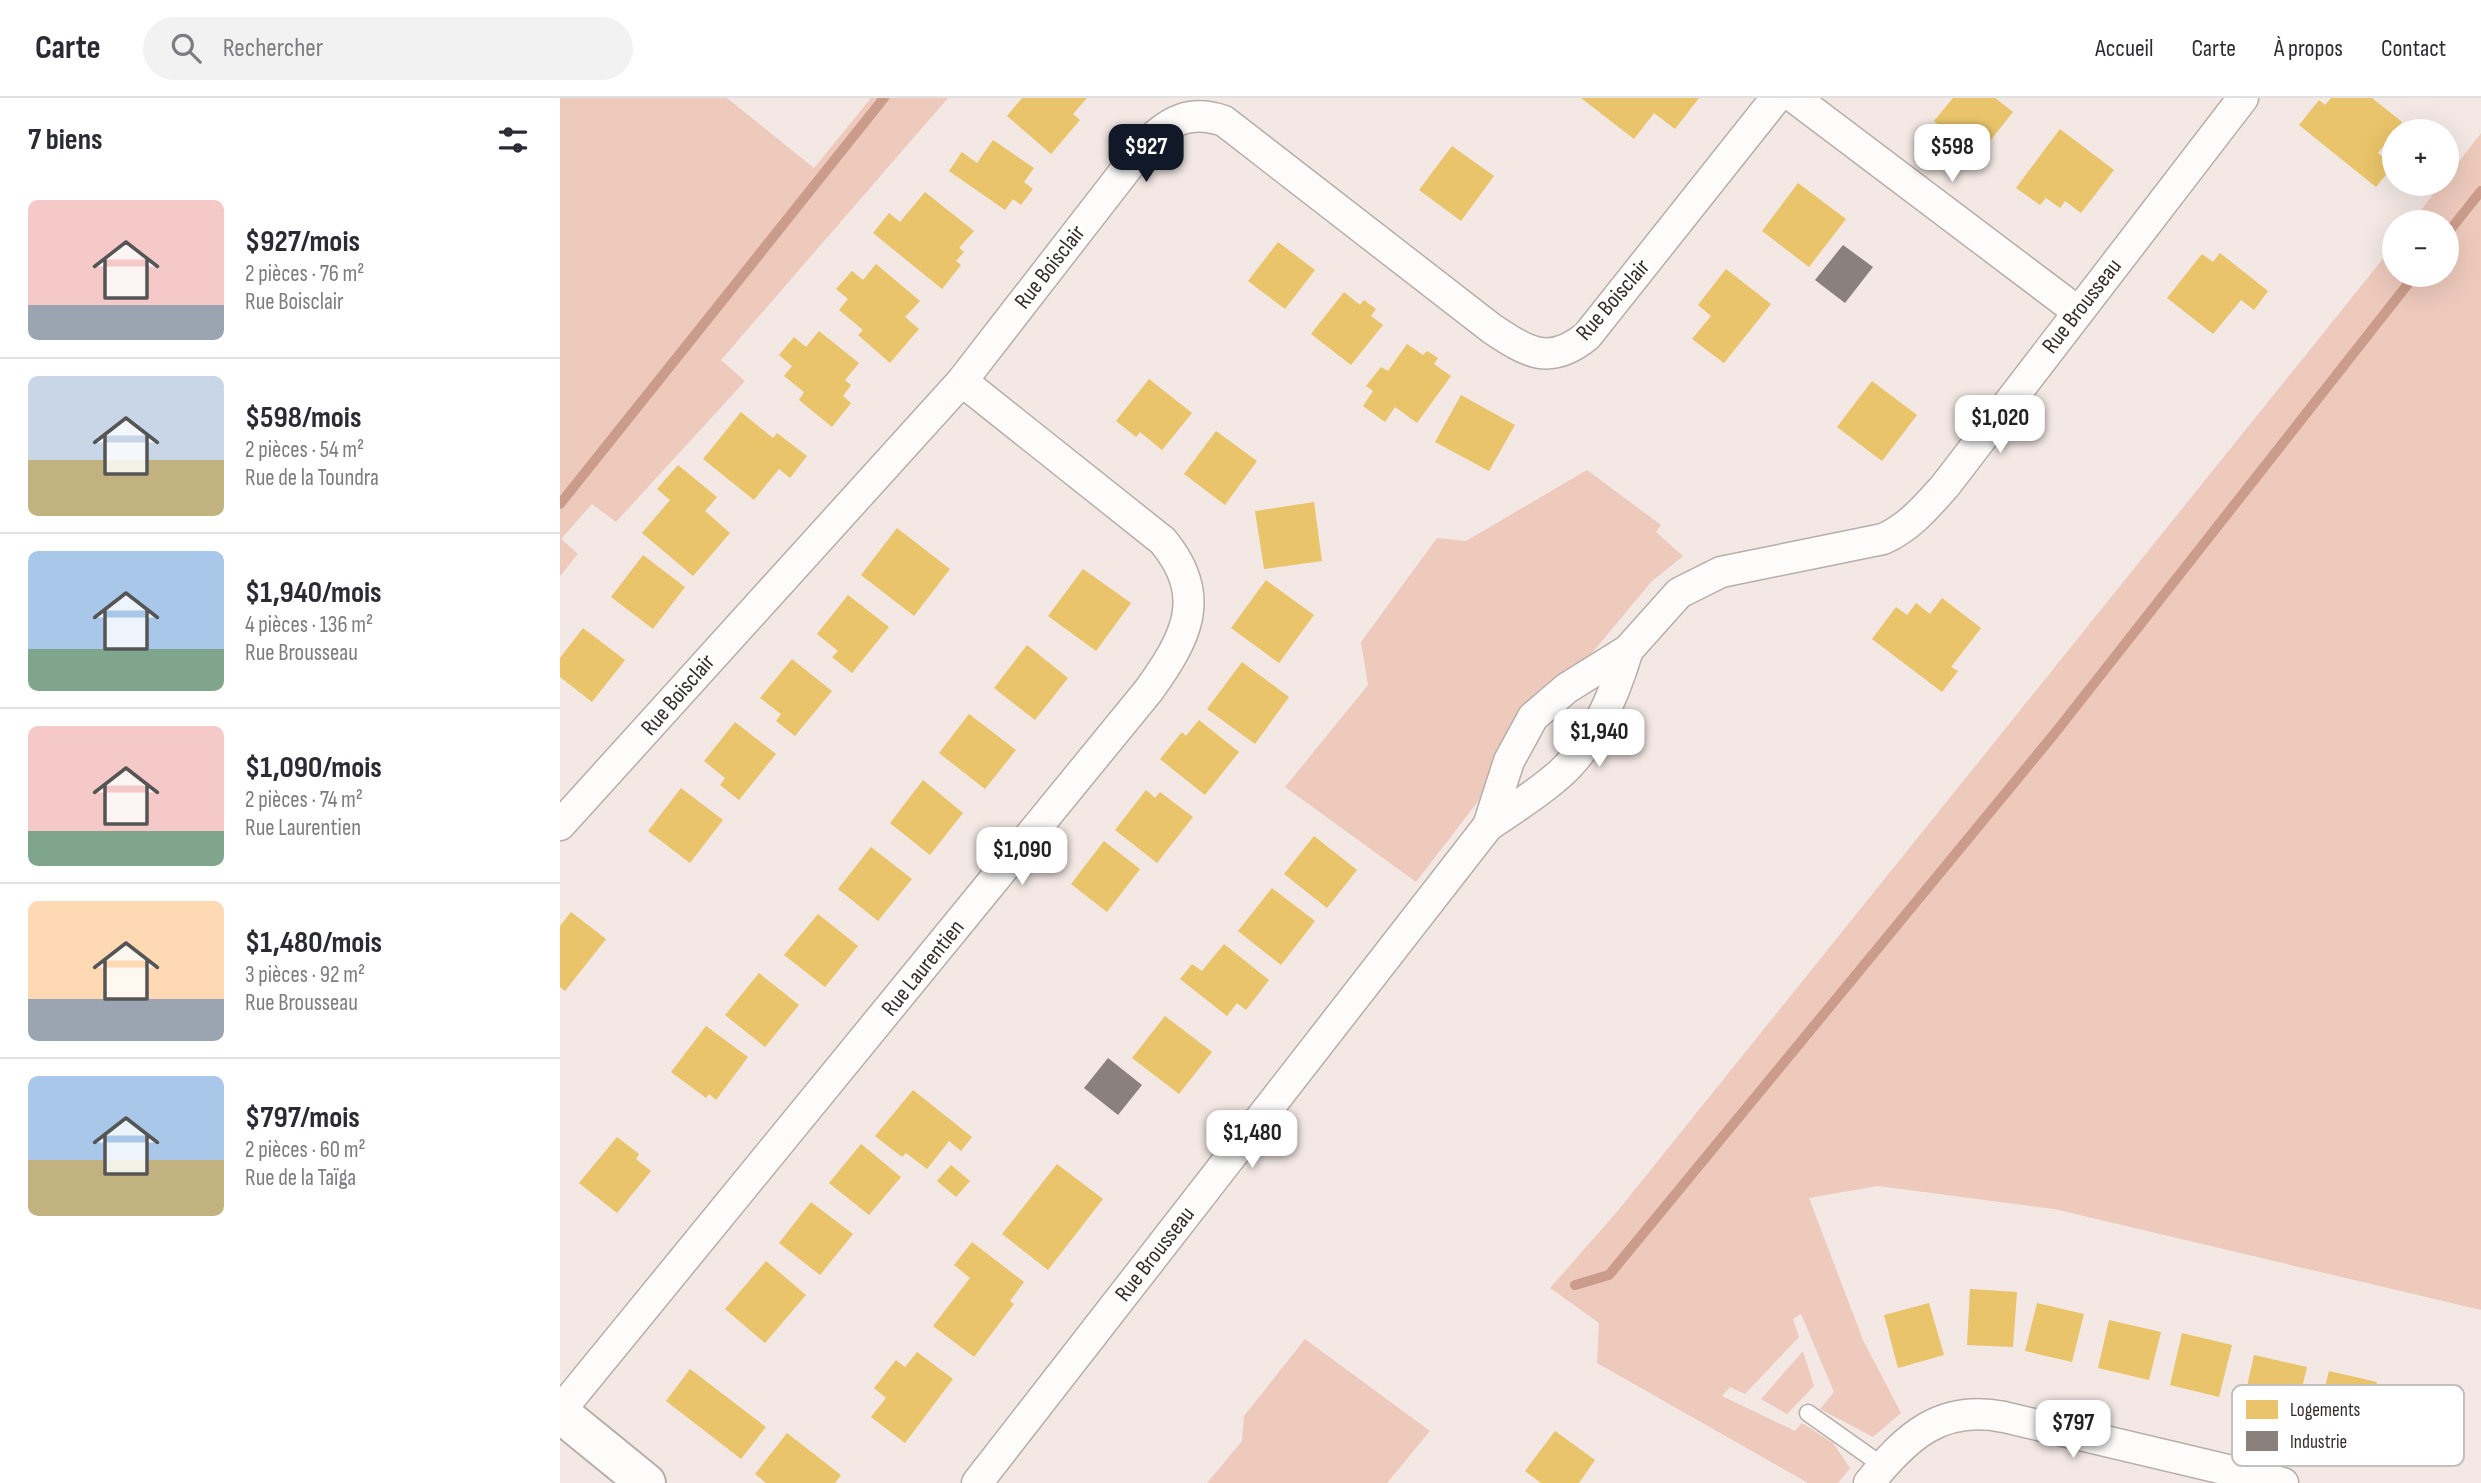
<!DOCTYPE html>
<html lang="fr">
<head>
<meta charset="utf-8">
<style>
	:root { --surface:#fff; --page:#f2f2f3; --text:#2b2b33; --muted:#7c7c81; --line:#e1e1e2; --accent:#111827 }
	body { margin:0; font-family:"Sofia Sans Condensed",sans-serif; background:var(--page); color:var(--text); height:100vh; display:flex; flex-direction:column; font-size:26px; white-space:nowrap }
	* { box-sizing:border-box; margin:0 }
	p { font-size:23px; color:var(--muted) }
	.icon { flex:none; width:38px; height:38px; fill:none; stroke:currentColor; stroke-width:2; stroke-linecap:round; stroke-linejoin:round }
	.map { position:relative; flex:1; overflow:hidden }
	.details { display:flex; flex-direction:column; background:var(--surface); width:560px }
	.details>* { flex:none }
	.fabs { position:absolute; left:1822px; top:21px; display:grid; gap:14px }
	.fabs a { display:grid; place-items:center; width:77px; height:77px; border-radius:50%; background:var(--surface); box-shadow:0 7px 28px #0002; font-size:35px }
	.price { position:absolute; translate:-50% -60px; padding:0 16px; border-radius:14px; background:#fff; color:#222; font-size:23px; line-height:46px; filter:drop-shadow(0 2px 4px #0008) }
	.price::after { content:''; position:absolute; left:50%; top:42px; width:21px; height:16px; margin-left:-10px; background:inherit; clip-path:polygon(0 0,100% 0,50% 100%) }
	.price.on { background:var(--accent); color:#fff }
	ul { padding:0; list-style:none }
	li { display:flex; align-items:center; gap:21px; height:175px; padding:0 28px }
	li+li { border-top:2px solid var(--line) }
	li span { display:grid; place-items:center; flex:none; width:196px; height:140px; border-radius:10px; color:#555 }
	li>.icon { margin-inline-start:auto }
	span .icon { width:84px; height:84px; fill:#fffc; stroke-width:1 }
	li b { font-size:30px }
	h2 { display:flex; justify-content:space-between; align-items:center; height:84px; padding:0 28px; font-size:30px }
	header { display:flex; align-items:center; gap:42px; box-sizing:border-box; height:98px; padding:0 35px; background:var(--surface); border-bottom:2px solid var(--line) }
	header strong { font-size:33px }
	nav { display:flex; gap:38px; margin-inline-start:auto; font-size:24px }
	.search { width:490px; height:63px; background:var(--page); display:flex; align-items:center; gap:18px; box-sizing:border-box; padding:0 24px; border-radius:38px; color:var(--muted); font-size:26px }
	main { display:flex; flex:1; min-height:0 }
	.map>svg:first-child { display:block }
	.green { fill:#eecabd }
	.homes { fill:#e9c46a }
	.industry { fill:#8a817c }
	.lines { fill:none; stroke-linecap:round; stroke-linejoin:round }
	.stream { stroke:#cb9c8c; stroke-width:10 }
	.lane-casing { stroke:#b6aeaa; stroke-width:19 }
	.street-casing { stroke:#b6aeaa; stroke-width:33 }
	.secondary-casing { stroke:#b6aeaa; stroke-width:42 }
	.lane { stroke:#fdfcfb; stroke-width:16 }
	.street { stroke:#fdfcfb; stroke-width:30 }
	.secondary { stroke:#fdfcfb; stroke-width:38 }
	.labels { text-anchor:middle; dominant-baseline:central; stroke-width:7; stroke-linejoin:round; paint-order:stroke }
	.street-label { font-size:23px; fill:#352d2a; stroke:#fff }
	.key { fill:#fff; stroke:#c2c0bf; stroke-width:2 }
	.key-label { font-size:19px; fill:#352d2a }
</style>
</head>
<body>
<header>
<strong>Carte</strong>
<div class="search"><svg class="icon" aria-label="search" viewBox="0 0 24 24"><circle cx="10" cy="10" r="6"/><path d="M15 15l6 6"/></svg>Rechercher</div>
<nav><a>Accueil</a><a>Carte</a><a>À propos</a><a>Contact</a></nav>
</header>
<main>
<section class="details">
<h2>7 biens<svg class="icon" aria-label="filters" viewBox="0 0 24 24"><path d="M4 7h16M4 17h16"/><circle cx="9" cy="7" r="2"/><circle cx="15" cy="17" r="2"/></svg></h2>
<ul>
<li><span style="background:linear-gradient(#f6c9c9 75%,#9aa5b1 0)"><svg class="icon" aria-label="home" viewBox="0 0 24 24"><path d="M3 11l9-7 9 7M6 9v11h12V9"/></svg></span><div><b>$927/mois</b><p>2 pièces · 76 m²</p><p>Rue Boisclair</p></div></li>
<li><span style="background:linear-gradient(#c9d6e8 60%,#c2b280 0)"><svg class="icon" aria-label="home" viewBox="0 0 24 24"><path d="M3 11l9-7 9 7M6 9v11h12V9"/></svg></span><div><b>$598/mois</b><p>2 pièces · 54 m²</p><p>Rue de la Toundra</p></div></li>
<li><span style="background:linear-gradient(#a9c7e8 70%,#7fa58c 0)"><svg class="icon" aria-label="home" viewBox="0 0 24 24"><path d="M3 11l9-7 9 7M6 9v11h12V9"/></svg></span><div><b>$1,940/mois</b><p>4 pièces · 136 m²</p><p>Rue Brousseau</p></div></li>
<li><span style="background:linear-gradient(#f6c9c9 75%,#7fa58c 0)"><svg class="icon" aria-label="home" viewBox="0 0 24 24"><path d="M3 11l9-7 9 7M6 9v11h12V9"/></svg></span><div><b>$1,090/mois</b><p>2 pièces · 74 m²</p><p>Rue Laurentien</p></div></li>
<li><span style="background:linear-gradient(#ffd9b3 70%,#9aa5b1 0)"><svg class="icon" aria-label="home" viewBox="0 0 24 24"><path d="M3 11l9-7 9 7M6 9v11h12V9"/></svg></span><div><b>$1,480/mois</b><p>3 pièces · 92 m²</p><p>Rue Brousseau</p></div></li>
<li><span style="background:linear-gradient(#a9c7e8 60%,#c2b280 0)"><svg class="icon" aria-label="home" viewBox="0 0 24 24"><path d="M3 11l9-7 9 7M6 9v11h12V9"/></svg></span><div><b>$797/mois</b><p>2 pièces · 60 m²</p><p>Rue de la Taïga</p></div></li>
</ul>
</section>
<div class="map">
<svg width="1921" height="1385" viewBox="0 0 1921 1385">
	<rect width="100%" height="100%" fill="#f3e8e4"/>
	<!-- green -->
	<g class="green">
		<path d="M0,0H167L254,70L311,0H388L161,262L185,283L56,424L32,406L1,441L18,456L0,478Z"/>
		<path d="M1921,35V1212L1494,1111L1318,1088L1249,1100L1303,1242L1341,1315L1313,1339L1260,1311L1274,1294L1241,1216L1233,1221L1239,1239L1185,1296L1170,1289L1162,1298L1235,1333L1242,1325L1273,1345L1290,1370L1278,1385H1248L1037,1265L1039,1225L990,1190L1056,1115L1834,147V177H1886V124H1852L1881,86H1886L1887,79Z"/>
		<path d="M1027,372L1101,427L1096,434L1123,458L1091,484L1022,567L980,591L941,644L919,702L856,784L725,689L808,587L801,544L877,440L906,443Z"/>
		<path d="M745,1241L870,1333L827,1385H647L682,1343L684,1318Z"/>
		<path d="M1243,1253L1254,1288L1227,1316L1201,1301Z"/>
	</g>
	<!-- homes -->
	<g class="homes">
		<path d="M462,0H527L513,16L520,22L491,56L447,18Z"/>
		<path d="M1021,0H1139L1115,31L1094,15L1074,41Z"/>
		<path d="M1393,0H1435L1453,14L1418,58L1374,23Z"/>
		<path d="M1771,0H1812L1842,24L1818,55L1833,68L1816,89L1739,27L1759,2L1765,7Z"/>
		<path d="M1500,31L1554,72L1521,115L1505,103L1500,110L1486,100L1480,107L1456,90Z"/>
		<path d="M433,42L474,70L464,84L473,91L461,107L453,101L445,112L389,73L402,54L417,65Z"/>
		<path d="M892,48L934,78L901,123L859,92Z"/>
		<path d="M1238,85L1286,121L1249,169L1202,133Z"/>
		<path d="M365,94L414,133L399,150L404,154L396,163L401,167L382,191L313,135L329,115L340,124Z"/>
		<path d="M718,144L755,172L725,211L688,183Z"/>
		<path d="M1660,155L1708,193L1694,212L1681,202L1653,236L1607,200L1642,156L1653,164Z"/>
		<path d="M316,166L360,203L345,219L359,231L330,265L298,237L303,232L279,212L288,201L276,191L292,173L303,182Z"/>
		<path d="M1166,171L1211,206L1164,265L1132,241L1151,218L1138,207Z"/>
		<path d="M784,194L800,207L804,202L816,211L811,218L823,227L791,267L751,236Z"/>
		<path d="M259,233L299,265L285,282L291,287L283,298L291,305L272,329L239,302L244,294L224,278L232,268L219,257L234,239L246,249Z"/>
		<path d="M847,246L863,257L867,253L878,260L874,266L891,278L857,325L835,309L825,324L803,308L813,293L806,288L821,269L828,273Z"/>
		<path d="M589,281L632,315L602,352L580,334L576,339L556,323Z"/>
		<path d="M1312,283L1357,317L1322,363L1277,329Z"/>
		<path d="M901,297L955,327L929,373L875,344Z"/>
		<path d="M181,314L213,340L217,335L247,358L230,380L219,371L194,402L143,361Z"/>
		<path d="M656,333L697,363L665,407L624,376Z"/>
		<path d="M118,367L157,399L145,413L170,435L133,478L82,435L110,402L97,391Z"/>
		<path d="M754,404L762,463L704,471L695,413Z"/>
		<path d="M337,430L390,471L354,518L301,477Z"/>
		<path d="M83,457L125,489L93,531L51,499Z"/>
		<path d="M523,471L571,505L536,553L488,518Z"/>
		<path d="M706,482L754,517L719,565L671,530Z"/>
		<path d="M288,497L329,529L292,575L272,559L278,553L257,536Z"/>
		<path d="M1382,500L1421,530L1391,569L1398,573L1382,594L1312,541L1336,509L1347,517L1356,505L1370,516Z"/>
		<path d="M23,530L65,562L32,604L0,579V560Z"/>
		<path d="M467,547L508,580L475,622L434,590Z"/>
		<path d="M232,561L272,593L235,638L216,623L221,616L200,600Z"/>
		<path d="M682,564L729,599L695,646L647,611Z"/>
		<path d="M409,616L456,652L425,691L379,655Z"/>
		<path d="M639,622L679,654L645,697L600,661L622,634L626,638Z"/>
		<path d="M175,624L216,656L179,702L160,687L165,680L144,663Z"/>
		<path d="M363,682L403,715L370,757L330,725Z"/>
		<path d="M121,690L163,722L130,765L88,733Z"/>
		<path d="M586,692L595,700L600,694L633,719L597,765L555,732Z"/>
		<path d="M754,738L797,772L767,810L724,776Z"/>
		<path d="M544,743L580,771L547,814L511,786Z"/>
		<path d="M311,749L352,781L318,823L278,791Z"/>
		<path d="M712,790L755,823L721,867L678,833Z"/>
		<path d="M11,814L46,841L5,893L0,889V828Z"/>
		<path d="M258,816L298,848L265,889L224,857Z"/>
		<path d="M664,846L709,882L686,912L677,905L667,918L620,881L632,866L642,873Z"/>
		<path d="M199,875L239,907L205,949L165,917Z"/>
		<path d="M605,918L652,954L619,996L572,960Z"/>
		<path d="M146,928L188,959L156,1002L149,996L146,1000L111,974Z"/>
		<path d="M353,992L412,1039L401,1053L389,1043L367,1071L346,1055L342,1059L315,1038Z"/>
		<path d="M57,1039L79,1056L76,1061L91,1073L57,1115L19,1085Z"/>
		<path d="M301,1046L341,1079L309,1117L269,1085Z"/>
		<path d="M497,1066L543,1101L488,1172L442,1136Z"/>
		<path d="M391,1067L410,1083L396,1099L377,1083Z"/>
		<path d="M251,1104L293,1136L260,1177L219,1145Z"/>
		<path d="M412,1144L464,1184L450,1203L454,1206L414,1259L373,1228L410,1180L394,1167Z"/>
		<path d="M206,1163L246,1197L205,1245L165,1211Z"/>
		<path d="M1410,1191L1457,1194L1453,1249L1407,1247Z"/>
		<path d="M1369,1205L1384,1257L1338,1270L1324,1217Z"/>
		<path d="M1477,1205L1524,1216L1512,1264L1465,1253Z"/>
		<path d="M1549,1222L1601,1234L1589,1282L1538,1270Z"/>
		<path d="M1622,1235L1672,1247L1659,1299L1610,1287Z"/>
		<path d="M357,1254L393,1281L345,1345L311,1319L326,1300L314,1290L336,1262L345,1269Z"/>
		<path d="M1694,1257L1747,1269L1741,1294L1736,1292L1730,1317L1683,1306Z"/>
		<path d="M130,1271L206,1329L181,1361L106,1303Z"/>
		<path d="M1769,1273L1817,1284L1806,1333L1757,1322Z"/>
		<path d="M995,1333L1035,1362L1019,1385H981L965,1373Z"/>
		<path d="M227,1335L281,1377L275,1385H206L195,1376Z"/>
	</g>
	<!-- industry -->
	<g class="industry">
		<path d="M1283,147L1313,169L1285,205L1255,182Z"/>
		<path d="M548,960L582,987L558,1017L524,990Z"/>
	</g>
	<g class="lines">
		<!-- stream -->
		<g class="stream">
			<path d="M1886,137L1921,93"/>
			<path d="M0,406L324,0"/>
			<path d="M1015,1187L1049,1177L1495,635L1855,177"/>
		</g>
		<!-- lane casing -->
		<g class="lane-casing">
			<path id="lane" d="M1248,1315L1323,1368"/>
		</g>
		<!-- street casing -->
		<g class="street-casing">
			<g id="street">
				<path d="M1235,0L1517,213"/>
				<path d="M0,727L402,283L585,47C609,23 630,11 664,23L931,230C967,254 989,269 1027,238L1216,0"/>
				<path d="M928,728L949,663L973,619L1007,590L1068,552L1119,495L1161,474L1323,441C1350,429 1366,409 1385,388L1683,0"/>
				<path d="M0,1313L589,592C626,540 649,499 603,443L402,283"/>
				<path d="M417,1385L928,728C950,713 974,698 994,681C1033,650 1054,598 1068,552"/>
				<path d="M1309,1385C1346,1339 1381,1306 1444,1319L1723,1385"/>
			</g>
		</g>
		<!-- secondary casing -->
		<g class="secondary-casing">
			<path id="secondary" d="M0,1315L86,1385"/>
		</g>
		<!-- lane -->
		<use href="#lane" class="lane"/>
		<!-- street -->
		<use href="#street" class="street"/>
		<!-- secondary -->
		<use href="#secondary" class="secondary"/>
	</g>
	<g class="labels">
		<!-- street labels -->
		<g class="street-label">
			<text transform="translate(490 169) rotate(-52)">Rue Boisclair</text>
			<text transform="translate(1053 202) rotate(-49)">Rue Boisclair</text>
			<text transform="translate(1522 208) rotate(-52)">Rue Brousseau</text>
			<text transform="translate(118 597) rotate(-49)">Rue Boisclair</text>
			<text transform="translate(363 870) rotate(-51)">Rue Laurentien</text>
			<text transform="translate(595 1156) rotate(-52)">Rue Brousseau</text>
		</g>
	</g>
	<!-- legend -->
	<rect x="1672" y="1287" width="232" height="81" rx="10" class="key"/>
	<rect x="1686" y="1302" width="32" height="19" fill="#e9c46a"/>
	<rect x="1686" y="1333" width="32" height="20" fill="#8a817c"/>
	<g class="key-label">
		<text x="1730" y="1318">Logements</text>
		<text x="1730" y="1350">Industrie</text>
	</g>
</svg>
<div class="fabs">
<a>+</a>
<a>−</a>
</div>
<b class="price on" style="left:586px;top:86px">$927</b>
<b class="price" style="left:1392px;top:86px">$598</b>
<b class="price" style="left:1440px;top:357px">$1,020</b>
<b class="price" style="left:1039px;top:671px">$1,940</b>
<b class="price" style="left:462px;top:789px">$1,090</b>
<b class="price" style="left:692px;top:1072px">$1,480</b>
<b class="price" style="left:1513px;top:1362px">$797</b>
</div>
</main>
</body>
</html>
